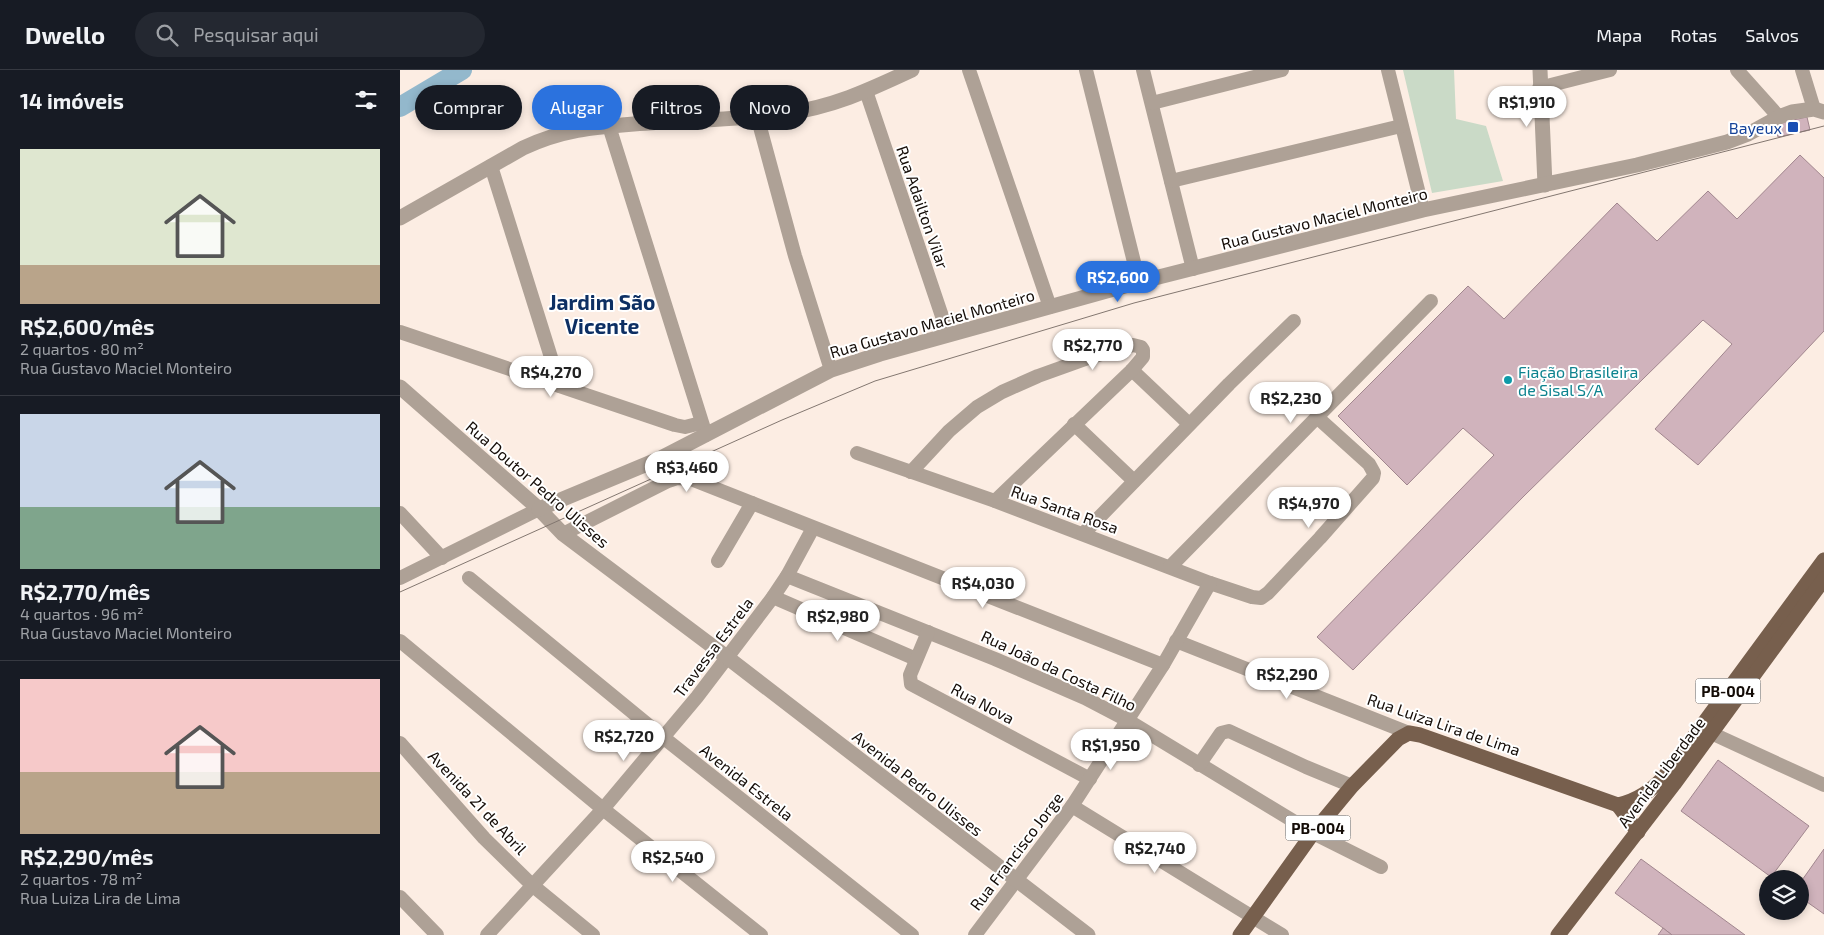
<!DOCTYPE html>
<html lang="pt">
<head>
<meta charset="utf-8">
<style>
	:root { --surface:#171b24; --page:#242831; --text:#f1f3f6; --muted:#9ea1a6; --line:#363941; --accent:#2b72de }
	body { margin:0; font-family:"Exo 2",sans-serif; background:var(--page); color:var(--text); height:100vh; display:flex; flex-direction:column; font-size:19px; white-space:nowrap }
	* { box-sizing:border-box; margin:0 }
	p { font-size:16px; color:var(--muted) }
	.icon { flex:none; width:28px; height:28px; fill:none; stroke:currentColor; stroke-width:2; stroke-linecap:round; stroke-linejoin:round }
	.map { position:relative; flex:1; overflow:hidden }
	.sheet { display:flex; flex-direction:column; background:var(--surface); width:400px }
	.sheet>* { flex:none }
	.hud { position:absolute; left:15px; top:15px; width:475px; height:45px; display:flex; gap:10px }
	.controls { position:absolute; left:1359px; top:800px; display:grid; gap:10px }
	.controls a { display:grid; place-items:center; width:50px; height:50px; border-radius:50%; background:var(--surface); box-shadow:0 2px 8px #0003; font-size:25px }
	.price { position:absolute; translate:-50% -42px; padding:0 11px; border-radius:18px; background:#fff; color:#222; font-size:16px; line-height:32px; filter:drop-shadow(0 1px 2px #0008) }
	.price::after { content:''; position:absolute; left:50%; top:30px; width:15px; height:11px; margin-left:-8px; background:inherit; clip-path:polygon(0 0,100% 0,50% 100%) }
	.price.current { background:var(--accent); color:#fff }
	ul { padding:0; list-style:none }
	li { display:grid; align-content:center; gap:10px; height:265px; padding:0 20px }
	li+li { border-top:1px solid var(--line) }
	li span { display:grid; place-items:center; height:155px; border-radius:0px; color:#555 }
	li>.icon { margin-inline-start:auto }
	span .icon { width:90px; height:90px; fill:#fffc; stroke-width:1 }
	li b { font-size:21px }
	h2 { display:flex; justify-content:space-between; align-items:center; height:60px; padding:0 20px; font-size:21px }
	.pill { padding:0 18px; border-radius:22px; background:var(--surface); box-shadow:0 2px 8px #0003; font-size:18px; line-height:45px }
	.pill.current { background:var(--accent); color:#fff }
	header { display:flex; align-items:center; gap:30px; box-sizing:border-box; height:70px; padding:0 25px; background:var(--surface); border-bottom:1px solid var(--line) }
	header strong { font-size:24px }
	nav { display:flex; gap:28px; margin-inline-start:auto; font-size:18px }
	.search { width:350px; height:45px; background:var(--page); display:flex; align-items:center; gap:12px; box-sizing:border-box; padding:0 18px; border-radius:28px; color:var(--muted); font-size:19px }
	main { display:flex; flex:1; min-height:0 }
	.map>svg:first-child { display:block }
	.green { fill:#cadac7 }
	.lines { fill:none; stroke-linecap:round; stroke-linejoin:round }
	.river { stroke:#93b8cc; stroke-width:20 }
	.building { fill:#d0b3bc; stroke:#a1868e }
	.minor { stroke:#aea196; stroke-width:14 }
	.tertiary { stroke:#aea196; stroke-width:15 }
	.primary { stroke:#775f4d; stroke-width:15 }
	.tram { stroke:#837770; stroke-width:1 }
	.transit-dot { fill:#1a4fb4; stroke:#fff; stroke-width:2 }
	.culture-dot { fill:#0f9aa8; stroke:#fff; stroke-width:2 }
	.labels { text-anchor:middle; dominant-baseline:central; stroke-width:4; stroke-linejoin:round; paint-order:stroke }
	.shield { fill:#fff; stroke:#5a5551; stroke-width:1 }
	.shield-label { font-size:15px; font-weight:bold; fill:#140c07 }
	.transit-label { font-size:16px; fill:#164399; stroke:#fff; text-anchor:end }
	.street-label { font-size:16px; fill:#140c07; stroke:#fff }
	.culture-label { font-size:16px; fill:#0d838f; stroke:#fff; text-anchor:start }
	.district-label { font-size:21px; font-weight:bold; fill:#0d2f63; stroke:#fff }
</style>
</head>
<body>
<header>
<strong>Dwello</strong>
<div class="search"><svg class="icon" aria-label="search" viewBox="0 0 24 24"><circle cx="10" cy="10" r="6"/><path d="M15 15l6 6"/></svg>Pesquisar aqui</div>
<nav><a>Mapa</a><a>Rotas</a><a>Salvos</a></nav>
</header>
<main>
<section class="sheet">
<h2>14 imóveis<svg class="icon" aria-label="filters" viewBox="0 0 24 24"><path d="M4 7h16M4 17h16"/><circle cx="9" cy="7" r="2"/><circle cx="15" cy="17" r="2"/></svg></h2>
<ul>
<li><span style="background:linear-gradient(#dfe7d0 75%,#b9a48a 0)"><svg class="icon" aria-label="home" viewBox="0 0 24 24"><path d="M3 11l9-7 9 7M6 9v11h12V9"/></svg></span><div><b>R$2,600/mês</b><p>2 quartos · 80 m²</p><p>Rua Gustavo Maciel Monteiro</p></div></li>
<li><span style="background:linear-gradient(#c9d6e8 60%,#7fa58c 0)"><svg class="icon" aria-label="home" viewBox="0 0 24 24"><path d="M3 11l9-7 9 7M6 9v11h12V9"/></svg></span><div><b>R$2,770/mês</b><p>4 quartos · 96 m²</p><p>Rua Gustavo Maciel Monteiro</p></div></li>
<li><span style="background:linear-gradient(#f6c9c9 60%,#b9a48a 0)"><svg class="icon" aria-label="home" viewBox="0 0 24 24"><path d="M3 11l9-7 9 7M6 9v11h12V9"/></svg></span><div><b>R$2,290/mês</b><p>2 quartos · 78 m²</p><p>Rua Luiza Lira de Lima</p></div></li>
</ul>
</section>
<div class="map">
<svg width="1424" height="865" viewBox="0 0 1424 865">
	<rect width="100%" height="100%" fill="#fcede3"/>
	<!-- green -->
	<path class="green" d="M1003,0H1054L1056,49L1086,56L1103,111L1032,123Z"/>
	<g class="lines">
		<!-- river -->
		<path class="river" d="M0,37L62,0"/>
	</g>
	<!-- building -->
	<g class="building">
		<path d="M1407,47L1410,60L1378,67L1375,54Z"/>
		<path d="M1400,85L1424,108V261L1298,395L1255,359L1332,274L1303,250L1124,426L953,600L917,567L1094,385L1063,358L1007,415L938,346L1068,216L1104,249L1217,133L1257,171L1308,121L1337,149Z"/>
		<path d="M1318,690L1409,756L1371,807L1281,741Z"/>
		<path d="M1424,779V844L1400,827V813Z"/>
		<path d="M1241,789L1345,865H1272L1263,858L1215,823Z"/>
		<path d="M1263,858L1272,865H1258Z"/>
	</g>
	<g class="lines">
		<!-- minor -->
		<g class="minor">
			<path d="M569,0L650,237"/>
			<path d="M686,0L739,212"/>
			<path d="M743,0L793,199"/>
			<path d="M988,0L1023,140"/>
			<path d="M1337,0L1379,47"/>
			<path d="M1402,0L1414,39"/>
			<path d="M1139,18L1210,0"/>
			<path d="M466,21L548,264"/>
			<path d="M752,33L882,0"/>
			<path d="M357,46L395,186L431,300"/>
			<path d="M209,56L306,365"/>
			<path d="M91,96L160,316"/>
			<path d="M771,111L1001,56"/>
			<path d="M0,262L275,355L285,357L301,353"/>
			<path d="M732,300L789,354"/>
			<path d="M674,354L734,411"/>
			<path d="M457,383L595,431L810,513L852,527L861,528L868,523L920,468L973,408L974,403L969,394L918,348"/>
			<path d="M511,402L549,361L577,337L602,322L638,306L691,287L733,275L741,277L743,280V287L732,300L595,431"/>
			<path d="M0,443L42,488"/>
			<path d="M163,464L268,411L277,408L291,409L763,595"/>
			<path d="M683,464L829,314L894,251"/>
			<path d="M318,491L352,433"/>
			<path d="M770,497L1031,231"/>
			<path d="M387,506L595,589L685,628L727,650L913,763L981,797"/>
			<path d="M0,508L139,439"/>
			<path d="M69,508L264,668L512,865"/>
			<path d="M373,527L516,589"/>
			<path d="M528,562L510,605L511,614L690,709"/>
			<path d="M0,571L203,739L361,865"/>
			<path d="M776,571L1009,663"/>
			<path d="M1311,663L1424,715"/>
			<path d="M0,673L84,768L132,815L193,865"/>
			<path d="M799,695L821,663L829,661L906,697L952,716"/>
			<path d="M672,736L882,865"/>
			<path d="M0,827L37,865"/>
			<path d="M87,865L203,739L297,627L373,527L387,506L413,458"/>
			<path d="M575,865L672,736L763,595L810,513"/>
		</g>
		<!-- tertiary -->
		<g class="tertiary">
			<path d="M1140,0L1145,115"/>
			<path d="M0,148L123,78C161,60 193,57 234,54C284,50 334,50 383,44C433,37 467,21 512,0"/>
			<path d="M0,317L139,439L163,464L328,588L688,865"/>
			<path d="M139,439L259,389L431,300L480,284L739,212L1023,140L1237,95L1327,72L1348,64L1379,47L1392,42L1414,39L1424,42"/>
		</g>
		<!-- primary -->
		<g class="primary">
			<path d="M1218,735C1238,730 1251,721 1265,706L1424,490"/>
			<path d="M1218,735L1238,762"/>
			<path d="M840,865L913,763L952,716L998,669L1009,663L1020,665L1218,735"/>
			<path d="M1158,865L1274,714L1424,509"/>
		</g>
		<!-- tram -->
		<path class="tram" d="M0,522L382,350L475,311L734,233L1424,56"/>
	</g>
	<!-- markers -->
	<rect class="transit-dot" x="1387" y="51" width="12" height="12" rx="2.5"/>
	<circle class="culture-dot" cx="1108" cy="310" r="5"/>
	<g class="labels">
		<!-- shield labels -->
		<g class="shield">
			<rect x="1295.5" y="608.5" width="65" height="25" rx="4"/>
			<rect x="885.5" y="745.5" width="65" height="25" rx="4"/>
		</g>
		<g class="shield-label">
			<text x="1328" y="621">PB-004</text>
			<text x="918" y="758">PB-004</text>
		</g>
		<!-- transit labels -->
		<g class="transit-label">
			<text x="1382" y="57">Bayeux</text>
		</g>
		<!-- street labels -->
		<g class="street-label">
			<text transform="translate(523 137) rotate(71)">Rua Adailton Vilar</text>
			<text transform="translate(924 148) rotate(-14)">Rua Gustavo Maciel Monteiro</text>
			<text transform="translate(532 253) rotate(-16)">Rua Gustavo Maciel Monteiro</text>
			<text transform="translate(138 414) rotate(41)">Rua Doutor Pedro Ulisses</text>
			<text transform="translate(665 439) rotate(20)">Rua Santa Rosa</text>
			<text transform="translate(313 577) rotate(-53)">Travessa Estrela</text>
			<text transform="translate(659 600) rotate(25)">Rua João da Costa Filho</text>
			<text transform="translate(583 633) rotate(28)">Rua Nova</text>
			<text transform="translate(1044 654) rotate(19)">Rua Luiza Lira de Lima</text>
			<text transform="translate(1261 702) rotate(-53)">Avenida Liberdade</text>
			<text transform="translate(347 712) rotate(38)">Avenida Estrela</text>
			<text transform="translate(518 713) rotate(38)">Avenida Pedro Ulisses</text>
			<text transform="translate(78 732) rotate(47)">Avenida 21 de Abril</text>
			<text transform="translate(616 781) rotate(-53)">Rua Francisco Jorge</text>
		</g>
		<!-- culture labels -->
		<g class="culture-label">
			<text x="1118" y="301">Fiação Brasileira<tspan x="1118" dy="18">de Sisal S/A</tspan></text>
		</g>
		<!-- district labels -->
		<g class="district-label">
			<text x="202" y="231">Jardim São<tspan x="202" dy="24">Vicente</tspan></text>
		</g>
	</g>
</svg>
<div class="controls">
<a><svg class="icon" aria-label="layers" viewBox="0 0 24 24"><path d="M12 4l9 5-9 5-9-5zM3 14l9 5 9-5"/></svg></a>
</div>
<b class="price" style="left:1127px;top:58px">R$1,910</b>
<b class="price current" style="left:718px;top:233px">R$2,600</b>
<b class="price" style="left:693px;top:301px">R$2,770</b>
<b class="price" style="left:151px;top:328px">R$4,270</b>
<b class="price" style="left:891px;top:354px">R$2,230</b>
<b class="price" style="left:287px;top:423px">R$3,460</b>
<b class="price" style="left:909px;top:459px">R$4,970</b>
<b class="price" style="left:583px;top:539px">R$4,030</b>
<b class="price" style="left:438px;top:572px">R$2,980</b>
<b class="price" style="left:887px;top:630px">R$2,290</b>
<b class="price" style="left:224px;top:692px">R$2,720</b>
<b class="price" style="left:711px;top:701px">R$1,950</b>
<b class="price" style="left:755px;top:804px">R$2,740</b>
<b class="price" style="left:273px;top:813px">R$2,540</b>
<div class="hud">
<a class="pill">Comprar</a>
<a class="pill current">Alugar</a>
<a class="pill">Filtros</a>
<a class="pill">Novo</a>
</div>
</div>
</main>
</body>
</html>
